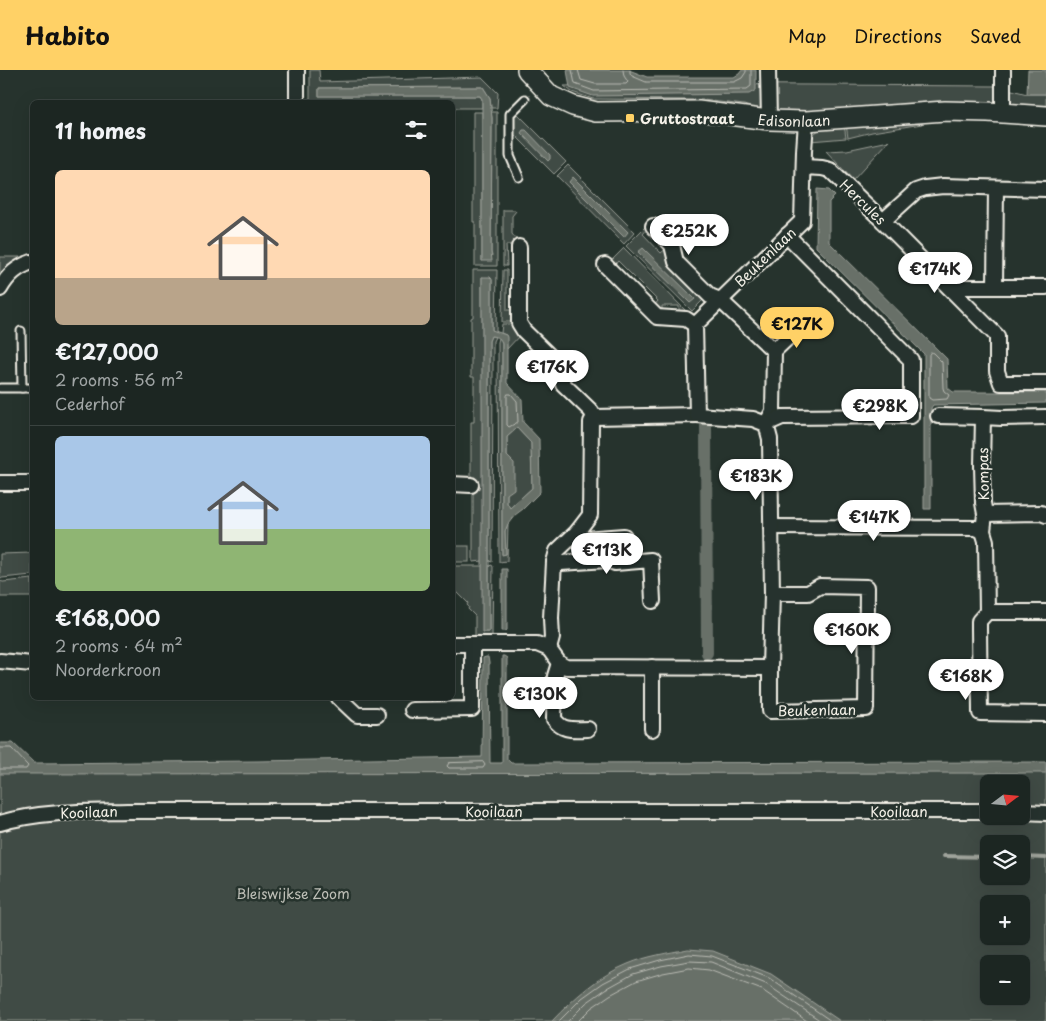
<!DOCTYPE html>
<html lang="en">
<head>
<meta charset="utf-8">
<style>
	:root { --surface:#1c2622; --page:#252e2a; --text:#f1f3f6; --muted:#a0a5a5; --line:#3a4340; --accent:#ffd166 }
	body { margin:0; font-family:"Playpen Sans",sans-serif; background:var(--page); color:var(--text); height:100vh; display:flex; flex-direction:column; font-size:19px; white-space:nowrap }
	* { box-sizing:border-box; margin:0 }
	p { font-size:16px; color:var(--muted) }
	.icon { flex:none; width:28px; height:28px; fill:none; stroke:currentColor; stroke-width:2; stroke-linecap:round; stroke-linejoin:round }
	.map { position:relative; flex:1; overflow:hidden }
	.details { position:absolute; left:30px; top:30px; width:425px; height:600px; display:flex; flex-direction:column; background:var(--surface); border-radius:8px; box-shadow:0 5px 20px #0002,0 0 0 1px var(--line) }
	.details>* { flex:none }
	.needle { width:32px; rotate:74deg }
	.tools { position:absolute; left:980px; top:705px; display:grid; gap:10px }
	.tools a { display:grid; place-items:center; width:50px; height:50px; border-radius:8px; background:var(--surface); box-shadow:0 5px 20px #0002,0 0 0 1px var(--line); font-size:25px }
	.price { position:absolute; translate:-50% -42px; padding:0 11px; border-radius:18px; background:#fff; color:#222; font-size:16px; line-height:32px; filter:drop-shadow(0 1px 2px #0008) }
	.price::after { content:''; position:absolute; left:50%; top:30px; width:15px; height:11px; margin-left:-8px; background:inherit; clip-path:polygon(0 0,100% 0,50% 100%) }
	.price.selected { background:var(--accent); color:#111 }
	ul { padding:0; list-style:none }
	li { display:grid; align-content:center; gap:10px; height:265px; padding:0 25px }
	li+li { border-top:1px solid var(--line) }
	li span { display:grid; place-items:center; height:155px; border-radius:8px; color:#555 }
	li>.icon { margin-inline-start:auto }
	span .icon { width:90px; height:90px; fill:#fffc; stroke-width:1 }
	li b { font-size:21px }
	h2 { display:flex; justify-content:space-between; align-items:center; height:60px; padding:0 25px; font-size:21px }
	header { display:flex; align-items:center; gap:30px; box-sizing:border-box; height:70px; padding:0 25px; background:var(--accent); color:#111 }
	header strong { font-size:24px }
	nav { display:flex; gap:28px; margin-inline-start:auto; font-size:18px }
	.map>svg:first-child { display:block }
	.green { fill:#414b45; stroke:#9a9e96; fill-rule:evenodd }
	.water { fill:#676f68; stroke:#9fa39b; fill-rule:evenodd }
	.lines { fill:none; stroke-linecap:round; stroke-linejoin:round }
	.shore { stroke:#bcbdb5; stroke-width:1 }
	.stream { stroke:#9fa39b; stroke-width:4 }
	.canal { stroke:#676f68; stroke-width:12 }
	.lane-casing { stroke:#f4f1e8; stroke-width:11 }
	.street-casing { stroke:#f4f1e8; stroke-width:18 }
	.secondary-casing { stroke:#f4f1e8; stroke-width:22 }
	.lane { stroke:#26332d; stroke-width:7 }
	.street { stroke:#26332d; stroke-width:14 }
	.secondary { stroke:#26332d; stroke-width:19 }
	.poi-dot { fill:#ffd166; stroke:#26332d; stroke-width:2 }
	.labels { text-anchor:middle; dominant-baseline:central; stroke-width:5; stroke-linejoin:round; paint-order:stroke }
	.poi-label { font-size:14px; font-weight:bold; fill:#f4f1e8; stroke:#26332d; text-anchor:start }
	.street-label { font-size:14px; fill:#f4f1e8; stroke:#26332d }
	.park-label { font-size:14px; fill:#bebfb7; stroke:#26332d }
</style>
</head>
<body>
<header>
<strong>Habito</strong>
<nav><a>Map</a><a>Directions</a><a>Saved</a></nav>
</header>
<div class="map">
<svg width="1046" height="951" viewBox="0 0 1046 951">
	<rect width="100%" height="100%" fill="#26332d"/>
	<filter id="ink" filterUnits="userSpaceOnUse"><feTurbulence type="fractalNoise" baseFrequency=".02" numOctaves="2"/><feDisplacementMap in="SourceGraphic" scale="10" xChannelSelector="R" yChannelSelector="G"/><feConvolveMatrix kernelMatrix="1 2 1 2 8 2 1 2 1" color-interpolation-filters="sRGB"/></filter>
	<g filter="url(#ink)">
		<!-- green -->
		<g class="green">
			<path d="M310,0H319L320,12L482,7L498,23L497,38H491L490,28L483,17L319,18V26H480L482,29V38H453L452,32H310Z"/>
			<path d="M632,14L997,16L1027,24H1046V40L798,42L779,41L753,38L744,35L703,30L593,29L572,22L564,16Z"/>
			<path d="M473,42H482V191L492,186L491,182L492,48L491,42H497V196H475V152H473Z"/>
			<path d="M516,42L566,92L554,104L514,64L512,63L513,45Z"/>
			<path d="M921,48L922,54L872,62L848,68L846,54Z"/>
			<path d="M844,54L846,68L810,71C817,55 829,57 844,54Z"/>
			<path d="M889,71L853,110L826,81L847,80Z"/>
			<path d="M568,95L635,162L624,174L557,106Z"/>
			<path d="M503,140H515L516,141L512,146V164L521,175H506L507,196H503Z"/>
			<path d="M648,154L650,156L643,164L661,183L668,177V188L706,227L692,241L626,176Z"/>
			<path d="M624,178L688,243L679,244V236H662V244L653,237L658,231L618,191L613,197L609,193Z"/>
			<path d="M0,187H28L0,212Z"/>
			<path d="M473,200H497L496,262L492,261V210L482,207L483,491L473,492V411H471V352H474V307H471V248L473,247Z"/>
			<path d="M503,200H507V240H515L516,252H502Z"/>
			<path d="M502,254H516L521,264L507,279L506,265L501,263Z"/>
			<path d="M491,266L495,267L493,271V297L492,492L489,491V271Z"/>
			<path d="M499,268L501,270L502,274V484H506L505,461L508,454L507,491L499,492L498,272Z"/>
			<path d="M517,358L531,373L532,418L510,438L507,433V367Z"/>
			<rect x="453" y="476" width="16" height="16"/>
			<path d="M32,483V505L2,508L0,507V484Z"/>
			<path d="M492,495L493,497L492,566H475V546L468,539L469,537L467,535L468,533L453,518L452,496H483V562H489V496Z"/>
			<path d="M32,509V527H0V511L3,512Z"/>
			<path d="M0,694L1046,697V951H0ZM989,714H1021V746H989ZM989,774H1021V806H989ZM989,834H1021V866H989ZM989,894H1021V926H989Z"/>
		</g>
		<!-- water -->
		<g class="water">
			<path d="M567,0H629L647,7H734L739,4L742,0H756V20L749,24L593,26L570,18Z"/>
			<path d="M1028,0H1046V24H1027Z"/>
			<path d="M483,17L490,28L492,48L491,182L492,191H482V29L480,26H319V18Z"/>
			<path d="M523,60H526L550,85V89L548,91L521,63Z"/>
			<path d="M573,107L628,162L624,167L569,112Z"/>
			<path d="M817,119L829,120L835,126L829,132V172L947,289L948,318L953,322H1046V333L933,335L931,338V439H924V284L816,177Z"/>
			<path d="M643,178L695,229L690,233L638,182Z"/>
			<path d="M482,207H490L492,209V260L506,265L507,267V313L522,329L523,352L539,369L540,422L523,439L515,445L508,454L505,461L506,484L502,485V274C501,268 498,267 491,266L489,271V562H482ZM517,358L531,373L532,418L510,438L507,433V424L514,419V393L507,386V367Z"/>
			<path d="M502,499H507V560L506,561H502Z"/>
			<path d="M502,586H504L507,588V689L511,693L1046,692V703L0,704V673H13L34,693L257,691L482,687L483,588L486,587H488L489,593L490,693H502Z"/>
			<path d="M688,879L713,881L771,904L840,951H552C574,928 598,906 628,894C647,886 668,883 688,879Z"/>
		</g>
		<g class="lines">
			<!-- shore -->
			<g class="shore">
				<path d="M572,0L575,14L594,21L747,19L751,16V0"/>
				<path d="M578,0L581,10L595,14H626L628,12L624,6L623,0"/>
				<path d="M630,0V3L632,6L646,12H734L742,8L746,2V0"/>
				<path d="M931,282L933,283L942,292L943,318L944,321L949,325L947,329L932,330L929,328V285Z"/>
				<path d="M508,324H511L517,331L518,352L509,357L507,355V326Z"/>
				<path d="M0,678H11L28,696L26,699H0"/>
				<path d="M483,692L485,695L483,698H449L447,696L449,693Z"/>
				<path d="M559,951L582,928L603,913L630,899L660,890L689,884L712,886L769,908L831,951"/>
				<path d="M568,951L586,933L606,919L633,904L661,896L689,891L711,892L766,914L821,951"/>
				<path d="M578,951L591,938L610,925L636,911L663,903L689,898L709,900L762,920L807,951"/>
			</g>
			<!-- stream -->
			<g class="stream">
				<path d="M944,786L989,787"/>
				<path d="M1021,787L1046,788"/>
			</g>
			<!-- canal -->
			<path class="canal" d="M706,356L707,583"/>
			<!-- lane casing -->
			<g class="lane-casing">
				<g id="lane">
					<path d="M519,107L510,86V44L525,29"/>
					<path d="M0,318H22L21,261"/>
					<path d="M22,318H32"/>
				</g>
			</g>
			<!-- street casing -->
			<g class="street-casing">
				<g id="street">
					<path d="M297,0V32"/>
					<path d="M768,0L769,50"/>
					<path d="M1003,43V0"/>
					<path d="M804,97L822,98L830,100L883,151L997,266V301L1001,313H1046"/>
					<path d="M883,151L916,121L925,118L943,116L1046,119"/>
					<path d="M653,156L672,175L676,192L710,226L720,230L774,281L773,341L766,354"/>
					<path d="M519,177V253L524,261L563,299V314L591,341L594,347L697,345"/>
					<path d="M605,195L657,247L686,249L695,255"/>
					<path d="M949,217H1046"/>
					<path d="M995,217L996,118"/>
					<path d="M0,219C8,205 17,197 32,192"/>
					<path d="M774,281L799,257"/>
					<path d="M938,346L983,347"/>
					<path d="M1046,347L1002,348L983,347L982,396L983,433L985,444L983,461L986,471L987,542H1046"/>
					<path d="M766,354L782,347L911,346V290L787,165"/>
					<path d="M0,413H32"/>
					<path d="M452,414L471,415"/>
					<path d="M985,444L1041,443L1046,445"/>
					<path d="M771,457L976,458L983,461"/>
					<path d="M577,462L584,469L624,466"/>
					<path d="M554,492L561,493L607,490L615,493L651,490L653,531"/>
					<path d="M987,542L979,551V559L980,643L1046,644"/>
					<path d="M452,574H537L549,579L559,593L566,597L770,598L772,523L770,369L766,354L753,349L697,345L695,255L802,151L804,81L806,51"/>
					<path d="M549,579L552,568L551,548L554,492L557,481L577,462L590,445L591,352L594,347"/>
					<path d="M0,591L32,594"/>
					<path d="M559,593L555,606L554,649C563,662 574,659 588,659"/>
					<path d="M770,598V641L866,639L867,517L820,516L808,523H772"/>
					<path d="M339,628L357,645H377"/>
					<path d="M412,640L472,639V574"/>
					<path d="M652,659V597"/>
					<path d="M1021,742L1046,743"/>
					<path d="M0,753C41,741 85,742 127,741H989"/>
				</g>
			</g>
			<!-- secondary casing -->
			<g class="secondary-casing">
				<g id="secondary">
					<path id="s1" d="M527,0L551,26L573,36L596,42L698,41L769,50L806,51L945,41L988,42L1046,46"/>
				</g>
			</g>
			<!-- lane -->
			<use href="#lane" class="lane"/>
			<!-- street -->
			<use href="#street" class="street"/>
			<!-- secondary -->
			<use href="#secondary" class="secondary"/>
		</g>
	</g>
	<!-- markers -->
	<rect class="poi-dot" x="625" y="43" width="10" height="10" rx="2.5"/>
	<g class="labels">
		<!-- poi labels -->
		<g class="poi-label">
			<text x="640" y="48">Gruttostraat</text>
		</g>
		<!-- street labels -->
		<g class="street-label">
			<text stroke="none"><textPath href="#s1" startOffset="282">Edisonlaan</textPath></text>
			<text transform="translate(863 132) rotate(44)">Hercules</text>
			<text transform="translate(765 187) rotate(-44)">Beukenlaan</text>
			<text transform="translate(983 404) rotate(-91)">Kompas</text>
			<text transform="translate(817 640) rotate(-1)">Beukenlaan</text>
			<text x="494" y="741">Kooilaan</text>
			<text x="899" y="741">Kooilaan</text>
			<text transform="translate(89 742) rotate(-2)">Kooilaan</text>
		</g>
		<!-- park labels -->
		<g class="park-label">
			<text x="293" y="823">Bleiswijkse Zoom</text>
		</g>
	</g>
</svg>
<div class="tools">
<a><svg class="needle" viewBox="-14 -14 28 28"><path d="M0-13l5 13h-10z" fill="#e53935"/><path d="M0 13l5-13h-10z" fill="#a0a5a5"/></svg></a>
<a><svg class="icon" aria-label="layers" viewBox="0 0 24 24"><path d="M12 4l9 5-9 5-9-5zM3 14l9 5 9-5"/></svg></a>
<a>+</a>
<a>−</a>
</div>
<b class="price" style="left:689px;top:186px">€252K</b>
<b class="price" style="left:935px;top:224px">€174K</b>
<b class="price selected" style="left:797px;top:279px">€127K</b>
<b class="price" style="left:552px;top:322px">€176K</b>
<b class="price" style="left:880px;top:361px">€298K</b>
<b class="price" style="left:756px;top:431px">€183K</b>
<b class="price" style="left:874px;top:472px">€147K</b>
<b class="price" style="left:607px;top:505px">€113K</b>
<b class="price" style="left:852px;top:585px">€160K</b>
<b class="price" style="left:966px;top:631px">€168K</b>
<b class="price" style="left:540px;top:649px">€130K</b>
<section class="details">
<h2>11 homes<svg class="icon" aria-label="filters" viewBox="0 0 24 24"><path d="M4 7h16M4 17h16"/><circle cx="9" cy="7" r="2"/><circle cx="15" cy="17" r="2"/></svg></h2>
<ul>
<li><span style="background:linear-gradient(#ffd9b3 70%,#b9a48a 0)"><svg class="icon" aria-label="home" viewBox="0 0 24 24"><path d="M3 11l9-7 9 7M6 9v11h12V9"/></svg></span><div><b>€127,000</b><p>2 rooms · 56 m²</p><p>Cederhof</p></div></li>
<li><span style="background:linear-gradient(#a9c7e8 60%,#8fb573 0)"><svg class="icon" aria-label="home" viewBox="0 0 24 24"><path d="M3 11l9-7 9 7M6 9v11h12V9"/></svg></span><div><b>€168,000</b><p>2 rooms · 64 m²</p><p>Noorderkroon</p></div></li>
</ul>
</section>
</div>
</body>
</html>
